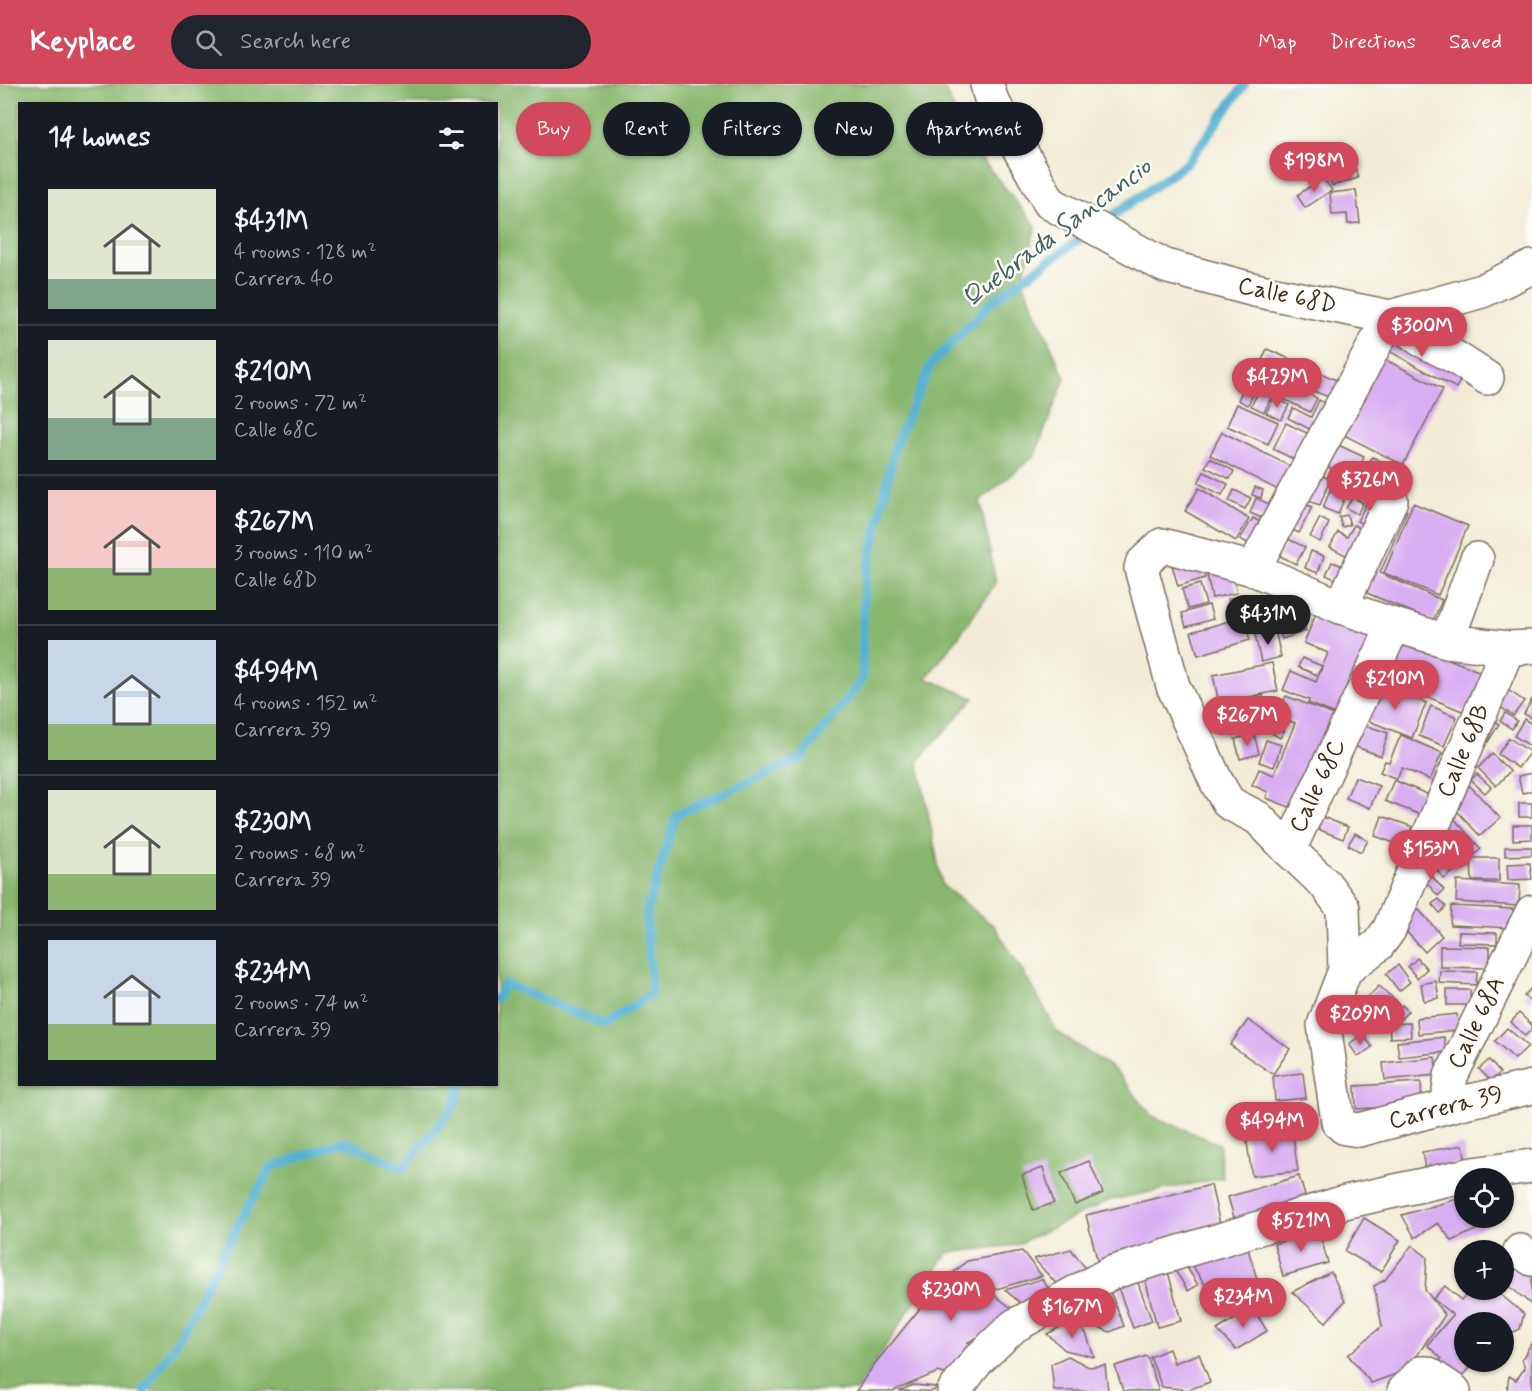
<!DOCTYPE html>
<html lang="en">
<head>
<meta charset="utf-8">
<style>
	:root { --surface:#171b24; --page:#20242c; --text:#f1f3f6; --muted:#9ea1a6; --line:#363941; --accent:#d1495b }
	body { margin:0; font-family:Mynerve,sans-serif; background:var(--page); color:var(--text); height:100vh; display:flex; flex-direction:column; font-size:22px; white-space:nowrap }
	* { box-sizing:border-box; margin:0 }
	p { font-size:20px; color:var(--muted) }
	.icon { flex:none; width:33px; height:33px; fill:none; stroke:currentColor; stroke-width:2; stroke-linecap:round; stroke-linejoin:round }
	.map { position:relative; flex:1; overflow:hidden }
	.sheet { position:absolute; left:18px; top:18px; width:480px; height:984px; display:flex; flex-direction:column; background:var(--surface); border-radius:0px; box-shadow:0 2px 4px #0004 }
	.sheet>* { flex:none }
	.top-card { position:absolute; left:516px; top:18px; width:570px; height:54px; display:flex; gap:12px }
	.buttons { position:absolute; left:1454px; top:1084px; display:grid; gap:12px }
	.buttons a { display:grid; place-items:center; width:60px; height:60px; border-radius:50%; background:var(--surface); box-shadow:0 2px 4px #0004; font-size:30px }
	.price { position:absolute; translate:-50% -51px; padding:0 14px; border-radius:21px; background:var(--accent); color:#fff; font-size:20px; line-height:39px; filter:drop-shadow(0 2px 3px #0008) }
	.price::after { content:''; position:absolute; left:50%; top:36px; width:18px; height:14px; margin-left:-9px; background:inherit; clip-path:polygon(0 0,100% 0,50% 100%) }
	.price.selected { background:#222; color:#fff }
	ul { padding:0; list-style:none }
	li { display:flex; align-items:center; gap:18px; height:150px; padding:0 30px }
	li+li { border-top:2px solid var(--line) }
	li span { display:grid; place-items:center; flex:none; width:168px; height:120px; border-radius:0px; color:#555 }
	li>.icon { margin-inline-start:auto }
	span .icon { width:72px; height:72px; fill:#fffc; stroke-width:1 }
	li b { font-size:26px }
	h2 { display:flex; justify-content:space-between; align-items:center; height:72px; padding:0 30px; font-size:26px }
	.chip { padding:0 21px; border-radius:27px; background:var(--surface); box-shadow:0 2px 4px #0004; font-size:21px; line-height:54px }
	.chip.selected { background:var(--accent); color:#fff }
	header { display:flex; align-items:center; gap:36px; box-sizing:border-box; height:84px; padding:0 30px; background:var(--accent); color:#fff }
	header strong { font-size:28px }
	nav { display:flex; gap:33px; margin-inline-start:auto; font-size:21px }
	.search { width:420px; height:54px; background:var(--page); display:flex; align-items:center; gap:15px; box-sizing:border-box; padding:0 21px; border-radius:33px; color:var(--muted); font-size:22px }
	.map>svg:first-child { display:block }
	.forest { fill:#89b76f; stroke:#627046; stroke-width:1.5; fill-rule:evenodd }
	.lines { fill:none; stroke-linecap:round; stroke-linejoin:round }
	.stream { stroke:#52b0d1; stroke-width:9 }
	.building { fill:#d9aef1 }
	.street-casing { stroke:#7b6e5e; stroke-width:36 }
	.secondary-casing { stroke:#7b6e5e; stroke-width:36 }
	.street { stroke:#fff; stroke-width:33 }
	.secondary { stroke:#fff; stroke-width:33 }
	.labels { text-anchor:middle; dominant-baseline:central; stroke-width:5; stroke-linejoin:round; paint-order:stroke }
	.street-label { font-size:24px; fill:#3b2a1e; stroke:#fdfcf7 }
	.water-label { font-size:26px; font-style:italic; fill:#446066; stroke:#fdfcf7 }
</style>
</head>
<body>
<header>
<strong>Keyplace</strong>
<div class="search"><svg class="icon" aria-label="search" viewBox="0 0 24 24"><circle cx="10" cy="10" r="6"/><path d="M15 15l6 6"/></svg>Search here</div>
<nav><a>Map</a><a>Directions</a><a>Saved</a></nav>
</header>
<div class="map">
<svg width="1532" height="1307" viewBox="0 0 1532 1307">
	<rect width="100%" height="100%" fill="#fdfcf7"/>
	<filter id="ink" filterUnits="userSpaceOnUse"><feTurbulence type="fractalNoise" baseFrequency=".0167" numOctaves="2"/><feDisplacementMap in="SourceGraphic" scale="12" xChannelSelector="R" yChannelSelector="G"/><feConvolveMatrix kernelMatrix="1 2 1 2 8 2 1 2 1" color-interpolation-filters="sRGB"/></filter>
	<filter id="wash" filterUnits="userSpaceOnUse"><feTurbulence type="fractalNoise" baseFrequency=".008" numOctaves="4" result="noise"/><feDisplacementMap in="SourceGraphic" scale="24" xChannelSelector="R" yChannelSelector="G"/><feGaussianBlur stdDeviation="1.35" result="paint"/><feColorMatrix in="noise" values="0 0 0 0 0 0 0 0 0 0 0 0 0 0 0 0 0 1.4 0 .05"/><feComposite in="paint" operator="in"/></filter>
	<g filter="url(#wash)">
		<rect width="100%" height="100%" fill="#f2ecd6"/>
		<!-- forest -->
		<path class="forest" d="M0,0H942L971,62L1036,142L1022,196L1065,294L1035,371L980,417L996,499L959,552L926,594L974,614L918,677L942,801L995,843L1033,904L1057,948L1115,986L1152,1032L1219,1060L1223,1094L1110,1116L1016,1161L947,1169L856,1307H0ZM20,20H496V1000H20Z"/>
		<g class="lines">
			<!-- stream -->
			<g class="stream">
				<path d="M1101,140L1187,79L1245,0"/>
				<path d="M496,915L505,900L605,941L652,909L646,830L676,731L801,674L862,596L864,504L895,362L930,282L992,217L1090,148"/>
				<path d="M144,1307L181,1251L227,1161L271,1083L344,1057L403,1084L454,1023L461,1000"/>
			</g>
		</g>
		<g id="blocks">
			<!-- building -->
			<g class="building">
				<path d="M1352,72L1358,94L1332,102L1325,80Z"/>
				<path d="M1323,94L1332,106L1305,124L1297,111Z"/>
				<path d="M1356,106L1360,139L1348,140L1347,130L1332,131L1330,109Z"/>
				<path d="M1387,243L1466,286L1456,304L1378,261Z"/>
				<path d="M1267,265L1308,283L1300,302L1259,283Z"/>
				<path d="M1380,273L1443,305L1403,381L1340,349Z"/>
				<path d="M1252,286L1262,291L1248,321L1238,316Z"/>
				<path d="M1318,288L1341,298L1334,315L1311,306Z"/>
				<path d="M1265,295L1277,301L1264,328L1251,322Z"/>
				<path d="M1288,300L1317,314L1310,328L1281,314Z"/>
				<path d="M1274,313L1289,321L1281,336L1266,329Z"/>
				<path d="M1319,316L1330,322L1317,349L1288,334L1293,324L1311,333Z"/>
				<path d="M1237,320L1278,338L1268,360L1227,342Z"/>
				<path d="M1286,339L1313,352L1299,378L1273,365Z"/>
				<path d="M1222,348L1292,383L1280,407L1210,371Z"/>
				<path d="M1336,360L1364,373L1355,395L1326,382Z"/>
				<path d="M1372,373L1398,385L1387,409L1361,397Z"/>
				<path d="M1210,374L1234,387L1230,395L1205,383Z"/>
				<path d="M1204,388L1228,400L1222,411L1198,399Z"/>
				<path d="M1312,388L1330,395L1320,421L1302,415Z"/>
				<path d="M1335,394L1350,401L1338,430L1323,424Z"/>
				<path d="M1255,403L1263,406L1261,414L1252,411Z"/>
				<path d="M1199,404L1249,435L1236,457L1185,427Z"/>
				<path d="M1362,404L1369,408L1366,414L1358,410Z"/>
				<path d="M1234,406L1251,414L1245,425L1229,417Z"/>
				<path d="M1371,411L1384,418L1370,444L1357,437Z"/>
				<path d="M1353,413L1363,419L1357,430L1346,424Z"/>
				<path d="M1256,414L1273,422L1267,436L1250,429Z"/>
				<path d="M1298,417L1312,423L1299,449L1285,442Z"/>
				<path d="M1413,419L1468,442L1438,511L1384,489Z"/>
				<path d="M1392,421L1407,427L1380,489L1442,516L1433,537L1355,504Z"/>
				<path d="M1347,431L1350,441L1342,443L1339,433Z"/>
				<path d="M1253,434L1266,441L1253,462L1240,455Z"/>
				<path d="M1320,434L1329,439L1320,458L1310,453Z"/>
				<path d="M1354,441L1367,448L1353,475L1330,463L1338,448L1347,453Z"/>
				<path d="M1193,452L1205,494L1178,502L1166,460Z"/>
				<path d="M1288,455L1305,463L1296,480L1280,472Z"/>
				<path d="M1311,467L1324,472L1318,489L1305,484Z"/>
				<path d="M1229,475L1237,509L1212,514L1205,481Z"/>
				<path d="M1332,478L1346,483L1339,497L1326,491Z"/>
				<path d="M1200,500L1206,520L1188,525L1182,505Z"/>
				<path d="M1238,513L1239,524L1230,525L1228,515Z"/>
				<path d="M1297,520L1306,547L1282,555L1273,528Z"/>
				<path d="M1209,521L1213,535L1186,543L1182,529Z"/>
				<path d="M1317,527L1376,546L1341,632L1308,619L1309,616L1283,606L1291,587L1316,598L1328,569L1304,559Z"/>
				<path d="M1243,533L1250,556L1198,571L1191,548Z"/>
				<path d="M1275,546L1281,573L1261,578L1255,551Z"/>
				<path d="M1402,556L1488,591L1472,631L1386,596Z"/>
				<path d="M1302,574L1322,582L1317,591L1298,583Z"/>
				<path d="M1272,579L1278,607L1219,619L1213,591Z"/>
				<path d="M1379,600L1426,619L1412,654L1364,635Z"/>
				<path d="M1505,604L1524,617L1513,632L1495,619Z"/>
				<path d="M1263,611L1270,639L1224,651L1217,623Z"/>
				<path d="M1286,612L1339,633L1300,727L1266,714L1268,708L1252,701L1259,685L1274,691L1295,639L1277,632Z"/>
				<path d="M1532,615V634L1524,630Z"/>
				<path d="M1431,622L1457,633L1444,662L1419,652Z"/>
				<path d="M1505,629L1517,637L1512,645L1500,637Z"/>
				<path d="M1485,633L1499,640L1488,658L1475,651Z"/>
				<path d="M1524,635L1532,640V663L1514,652Z"/>
				<path d="M1272,639L1284,647L1280,654L1268,647Z"/>
				<path d="M1359,639L1388,649L1381,672L1351,661Z"/>
				<path d="M1254,650L1259,670L1240,675L1235,655Z"/>
				<path d="M1401,651L1442,669L1430,696L1402,684L1397,695L1380,688L1385,677L1389,678Z"/>
				<path d="M1509,654L1530,668L1518,684L1498,670Z"/>
				<path d="M1266,656L1281,661L1274,683L1259,678Z"/>
				<path d="M1492,670L1510,687L1496,702L1478,684Z"/>
				<path d="M1532,689V707L1522,709L1518,692Z"/>
				<path d="M1477,690L1491,703L1485,709L1471,696Z"/>
				<path d="M1355,693L1379,702L1370,724L1346,714Z"/>
				<path d="M1394,696L1429,711L1421,731L1385,717Z"/>
				<path d="M1469,701L1500,734L1480,752L1449,718Z"/>
				<rect x="1519" y="719" width="13" height="14"/>
				<path d="M1315,730L1348,743L1343,755L1310,742Z"/>
				<path d="M1450,730L1481,765L1464,780L1433,745Z"/>
				<path d="M1382,732L1413,743L1405,763L1375,752Z"/>
				<path d="M1513,741H1532V755L1513,756Z"/>
				<path d="M1355,749L1368,757L1361,768L1348,761Z"/>
				<path d="M1437,758L1458,784L1444,795L1423,769Z"/>
				<path d="M1505,763H1532V771L1505,772Z"/>
				<path d="M1471,774H1499V797H1472Z"/>
				<path d="M1530,779L1532,795L1508,796L1507,780Z"/>
				<path d="M1423,782L1444,806L1438,812L1417,787Z"/>
				<path d="M1457,797L1520,801L1519,822L1456,818Z"/>
				<path d="M1439,815L1446,823L1440,829L1432,820Z"/>
				<path d="M1413,819L1442,852L1425,868L1395,835Z"/>
				<path d="M1451,822L1513,825L1512,844L1450,841Z"/>
				<path d="M1459,848L1497,849V860L1458,859Z"/>
				<path d="M1440,862L1490,863V884L1440,883Z"/>
				<path d="M1417,874L1427,885L1417,894L1408,883Z"/>
				<path d="M1398,881L1410,898L1399,907L1386,890Z"/>
				<path d="M1440,887L1477,888L1476,901L1439,899Z"/>
				<path d="M1436,897L1439,914L1424,917L1421,900Z"/>
				<path d="M1379,902L1395,916L1384,927L1368,913Z"/>
				<path d="M1532,903V919L1524,912Z"/>
				<rect x="1447" y="906" width="23" height="15"/>
				<path d="M1402,921L1408,927L1400,936L1393,930Z"/>
				<path d="M1519,929L1532,941V945L1525,952L1511,938Z"/>
				<path d="M1457,930L1459,946L1418,950L1417,934Z"/>
				<path d="M1248,936L1290,965L1273,990L1230,961Z"/>
				<path d="M1410,939L1411,953L1390,954L1389,940Z"/>
				<path d="M1507,944L1528,962L1515,975L1495,957Z"/>
				<path d="M1363,950L1372,963L1358,973L1349,960Z"/>
				<path d="M1444,953L1446,968L1399,973L1397,958Z"/>
				<path d="M1435,973L1437,991L1385,996L1383,979Z"/>
				<path d="M1489,976L1500,989L1491,997L1479,985Z"/>
				<path d="M1303,989L1306,1014L1275,1017L1273,992Z"/>
				<path d="M1421,998L1422,1021L1356,1025L1355,1002Z"/>
				<path d="M1273,1020L1297,1022L1296,1038L1271,1036Z"/>
				<path d="M1292,1046L1298,1087L1252,1092L1246,1052Z"/>
				<path d="M1463,1061L1466,1078L1425,1085L1422,1068Z"/>
				<path d="M1089,1077L1103,1109L1075,1121L1061,1089Z"/>
				<path d="M1043,1084L1054,1119L1033,1126L1022,1091Z"/>
				<path d="M1299,1092L1309,1125L1238,1147L1228,1113Z"/>
				<path d="M1211,1101L1222,1149L1098,1179L1086,1131Z"/>
				<path d="M1464,1113V1134H1493L1495,1137L1452,1157L1438,1139L1415,1154L1402,1131Z"/>
				<path d="M1364,1134L1400,1156L1381,1188L1345,1167Z"/>
				<path d="M1319,1147L1328,1179L1283,1192L1274,1160Z"/>
				<path d="M1412,1161L1427,1173L1425,1206L1445,1231L1407,1286L1371,1299L1348,1271L1382,1242L1374,1202L1385,1196Z"/>
				<path d="M1247,1162L1260,1205L1217,1218L1185,1171Z"/>
				<path d="M1071,1165L1087,1186L1062,1206L1034,1175Z"/>
				<path d="M1022,1167L1042,1192L989,1207L1022,1232L968,1258L978,1264L948,1291L938,1288L893,1307H856L873,1282L939,1201L967,1177Z"/>
				<path d="M1181,1174L1198,1201L1188,1207L1171,1180Z"/>
				<path d="M1520,1179L1532,1188V1221L1504,1198Z"/>
				<path d="M1166,1180L1181,1237L1157,1243L1143,1186Z"/>
				<path d="M1331,1188L1345,1217L1326,1238L1292,1208Z"/>
				<path d="M1135,1191L1152,1237L1133,1244L1116,1198Z"/>
				<path d="M1042,1195L1053,1211L1029,1226L1005,1206Z"/>
				<path d="M1445,1202L1461,1216L1470,1206H1495L1524,1230L1520,1245L1503,1253V1239H1464V1278H1475L1463,1292L1440,1291L1441,1274L1427,1261L1453,1231L1433,1215Z"/>
				<path d="M1109,1205L1124,1242L1110,1248L1093,1241L1082,1216Z"/>
				<path d="M1253,1224L1267,1247L1236,1266L1217,1246Z"/>
				<path d="M1072,1237L1086,1249L1094,1273L1065,1266L1047,1250Z"/>
				<path d="M1532,1258V1307H1507L1509,1292L1516,1296L1525,1284L1522,1275Z"/>
				<path d="M1169,1265L1174,1279L1199,1270L1210,1298L1188,1306L1162,1303L1150,1273Z"/>
				<path d="M1068,1272L1089,1283L1105,1281L1108,1307H1054L1051,1280Z"/>
				<path d="M1147,1272L1159,1307H1123L1115,1282Z"/>
				<path d="M913,1301L936,1303L934,1307H899Z"/>
			</g>
		</g>
	</g>
	<g filter="url(#ink)">
		<use href="#blocks" fill-opacity="0" stroke="#7b6e5e" stroke-width="1.5"/>
		<g class="lines">
			<!-- street casing -->
			<g class="street-casing">
				<g id="street">
					<path d="M1253,485L1390,233L1420,255L1453,272L1487,294"/>
					<path d="M1341,523L1391,416"/>
					<path d="M1447,557L1477,475"/>
					<path d="M1508,564L1389,846L1378,861L1345,886L1324,941L1338,1038L1345,1044L1359,1046L1456,1020L1532,1003"/>
					<path d="M1289,766L1394,541"/>
					<path d="M1345,886L1343,824L1325,800L1289,766L1258,734L1229,719L1216,697L1173,602L1141,484L1142,480L1162,461L1253,485L1341,523L1394,541L1447,557L1508,564L1532,563"/>
					<path d="M1456,1020L1449,1006L1451,992L1532,828"/>
					<path d="M1520,1167L1532,1175"/>
					<path d="M954,1307L978,1276L1014,1242L1111,1189L1345,1118L1472,1090L1532,1082"/>
					<path d="M1404,1307L1421,1289H1427L1454,1307"/>
				</g>
			</g>
			<!-- secondary casing -->
			<g class="secondary-casing">
				<path id="secondary" d="M987,0L991,15L1050,119L1165,182L1255,206L1390,233L1482,207L1532,183"/>
			</g>
			<!-- street -->
			<use href="#street" class="street"/>
			<!-- secondary -->
			<use href="#secondary" class="secondary"/>
		</g>
	</g>
	<g class="labels">
		<!-- street labels -->
		<g class="street-label">
			<text transform="translate(1287 212) rotate(12)">Calle 68D</text>
			<text transform="translate(1464 667) rotate(-67)">Calle 68B</text>
			<text transform="translate(1318 702) rotate(-65)">Calle 68C</text>
			<text transform="translate(1477 939) rotate(-64)">Calle 68A</text>
			<text transform="translate(1446 1024) rotate(-14)">Carrera 39</text>
		</g>
		<!-- water labels -->
		<g class="water-label">
			<text transform="translate(1057 149) rotate(-37)">Quebrada Sancancio</text>
		</g>
	</g>
</svg>
<div class="buttons">
<a><svg class="icon" aria-label="locate" viewBox="0 0 24 24"><circle cx="12" cy="12" r="6"/><path d="M12 2v4M12 18v4M2 12h4M18 12h4"/></svg></a>
<a>+</a>
<a>−</a>
</div>
<b class="price" style="left:1314px;top:109px">$198M</b>
<b class="price" style="left:1422px;top:274px">$300M</b>
<b class="price" style="left:1277px;top:325px">$429M</b>
<b class="price" style="left:1370px;top:428px">$326M</b>
<b class="price selected" style="left:1268px;top:562px">$431M</b>
<b class="price" style="left:1395px;top:627px">$210M</b>
<b class="price" style="left:1247px;top:663px">$267M</b>
<b class="price" style="left:1431px;top:797px">$153M</b>
<b class="price" style="left:1360px;top:962px">$209M</b>
<b class="price" style="left:1272px;top:1069px">$494M</b>
<b class="price" style="left:1301px;top:1169px">$521M</b>
<b class="price" style="left:951px;top:1238px">$230M</b>
<b class="price" style="left:1243px;top:1245px">$234M</b>
<b class="price" style="left:1072px;top:1255px">$167M</b>
<div class="top-card">
<a class="chip selected">Buy</a>
<a class="chip">Rent</a>
<a class="chip">Filters</a>
<a class="chip">New</a>
<a class="chip">Apartment</a>
</div>
<section class="sheet">
<h2>14 homes<svg class="icon" aria-label="filters" viewBox="0 0 24 24"><path d="M4 7h16M4 17h16"/><circle cx="9" cy="7" r="2"/><circle cx="15" cy="17" r="2"/></svg></h2>
<ul>
<li><span style="background:linear-gradient(#dfe7d0 75%,#7fa58c 0)"><svg class="icon" aria-label="home" viewBox="0 0 24 24"><path d="M3 11l9-7 9 7M6 9v11h12V9"/></svg></span><div><b>$431M</b><p>4 rooms · 128 m²</p><p>Carrera 40</p></div></li>
<li><span style="background:linear-gradient(#dfe7d0 65%,#7fa58c 0)"><svg class="icon" aria-label="home" viewBox="0 0 24 24"><path d="M3 11l9-7 9 7M6 9v11h12V9"/></svg></span><div><b>$210M</b><p>2 rooms · 72 m²</p><p>Calle 68C</p></div></li>
<li><span style="background:linear-gradient(#f6c9c9 65%,#8fb573 0)"><svg class="icon" aria-label="home" viewBox="0 0 24 24"><path d="M3 11l9-7 9 7M6 9v11h12V9"/></svg></span><div><b>$267M</b><p>3 rooms · 110 m²</p><p>Calle 68D</p></div></li>
<li><span style="background:linear-gradient(#c9d6e8 70%,#8fb573 0)"><svg class="icon" aria-label="home" viewBox="0 0 24 24"><path d="M3 11l9-7 9 7M6 9v11h12V9"/></svg></span><div><b>$494M</b><p>4 rooms · 152 m²</p><p>Carrera 39</p></div></li>
<li><span style="background:linear-gradient(#dfe7d0 70%,#8fb573 0)"><svg class="icon" aria-label="home" viewBox="0 0 24 24"><path d="M3 11l9-7 9 7M6 9v11h12V9"/></svg></span><div><b>$230M</b><p>2 rooms · 68 m²</p><p>Carrera 39</p></div></li>
<li><span style="background:linear-gradient(#c9d6e8 70%,#8fb573 0)"><svg class="icon" aria-label="home" viewBox="0 0 24 24"><path d="M3 11l9-7 9 7M6 9v11h12V9"/></svg></span><div><b>$234M</b><p>2 rooms · 74 m²</p><p>Carrera 39</p></div></li>
</ul>
</section>
</div>
</body>
</html>
